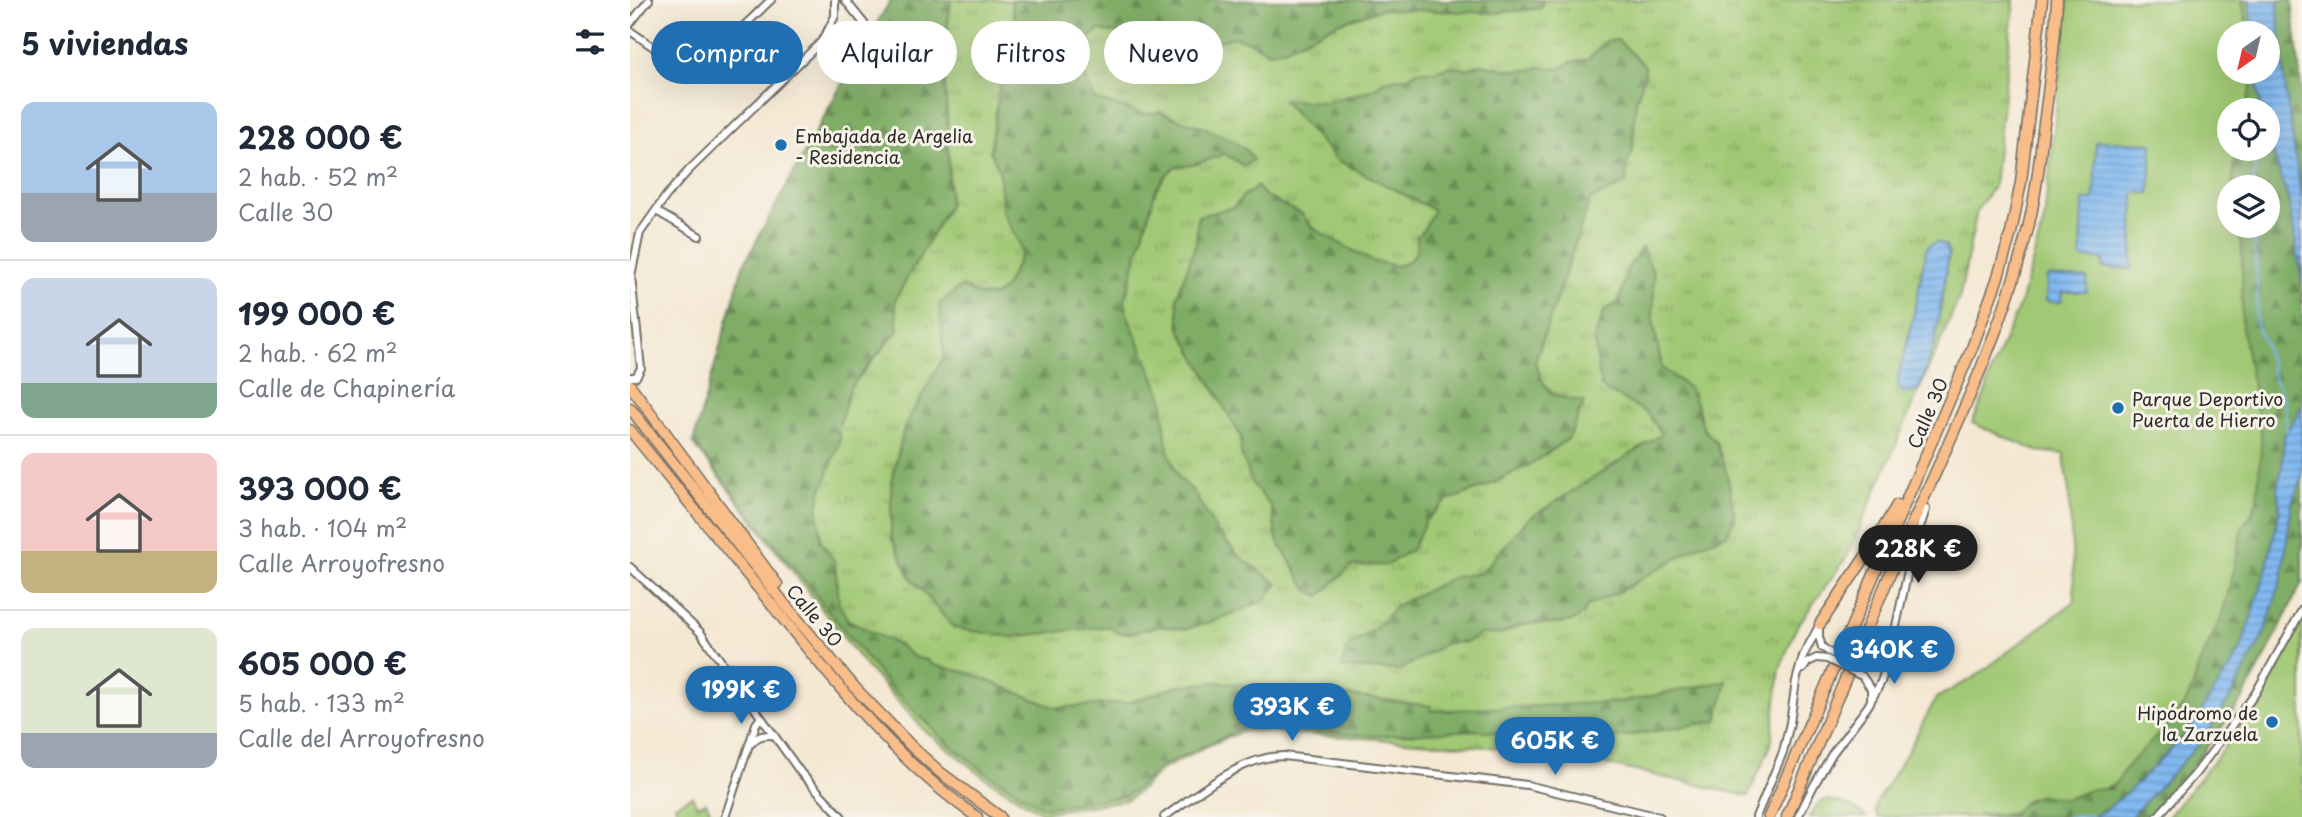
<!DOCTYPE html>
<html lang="es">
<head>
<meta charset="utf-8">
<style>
	:root { --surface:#fff; --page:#f6f6f7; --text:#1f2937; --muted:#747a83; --line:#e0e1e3; --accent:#1f6fb2 }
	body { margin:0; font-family:"Playpen Sans",sans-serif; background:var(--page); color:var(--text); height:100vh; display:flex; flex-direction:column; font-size:26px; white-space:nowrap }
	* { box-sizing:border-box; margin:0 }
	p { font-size:23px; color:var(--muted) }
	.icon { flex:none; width:38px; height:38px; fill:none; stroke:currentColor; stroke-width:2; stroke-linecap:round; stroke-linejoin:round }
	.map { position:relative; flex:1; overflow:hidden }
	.side { display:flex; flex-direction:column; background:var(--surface); width:630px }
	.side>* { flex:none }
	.guide { position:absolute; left:21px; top:21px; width:665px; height:63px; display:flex; gap:14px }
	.needle { width:46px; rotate:214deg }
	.tools { position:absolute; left:1587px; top:21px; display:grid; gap:14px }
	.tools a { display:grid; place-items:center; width:63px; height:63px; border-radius:50%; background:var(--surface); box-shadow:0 7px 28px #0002; font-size:35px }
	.price { position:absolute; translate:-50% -60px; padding:0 16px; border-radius:24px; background:var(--accent); color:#fff; font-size:23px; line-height:46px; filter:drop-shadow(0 2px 4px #0008) }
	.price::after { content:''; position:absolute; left:50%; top:42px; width:21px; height:16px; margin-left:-10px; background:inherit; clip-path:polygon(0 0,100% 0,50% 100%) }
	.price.active { background:#222; color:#fff }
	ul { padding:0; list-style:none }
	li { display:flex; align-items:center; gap:21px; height:175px; padding:0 21px }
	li+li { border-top:2px solid var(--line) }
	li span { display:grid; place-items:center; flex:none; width:196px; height:140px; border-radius:14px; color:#555 }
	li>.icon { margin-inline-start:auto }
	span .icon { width:84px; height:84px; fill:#fffc; stroke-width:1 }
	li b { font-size:30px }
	h2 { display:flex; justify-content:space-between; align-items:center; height:84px; padding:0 21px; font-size:30px }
	.chip { padding:0 24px; border-radius:32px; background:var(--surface); box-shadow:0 7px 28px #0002; font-size:24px; line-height:63px }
	.chip.active { background:var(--accent); color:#fff }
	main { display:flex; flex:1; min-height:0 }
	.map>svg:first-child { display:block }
	.grass { fill:url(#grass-tufts); stroke:#667a50; stroke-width:2 }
	.forest { fill:url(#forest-firs); stroke:#566c48; stroke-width:2 }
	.garden { fill:#a1c974; stroke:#667a50; stroke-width:2 }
	.water { fill:url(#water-rules); stroke:#56728e; stroke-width:2 }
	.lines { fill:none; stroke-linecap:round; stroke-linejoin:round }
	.stream { stroke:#81b9f1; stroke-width:2 }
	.minor-casing { stroke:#716d66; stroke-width:10 }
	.highway-casing { stroke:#716d66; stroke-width:13 }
	.minor { stroke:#fff; stroke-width:6 }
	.highway { stroke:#f8bd89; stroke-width:10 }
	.minor-bridge-casing { stroke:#716d66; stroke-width:10; stroke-linecap:butt }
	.minor-bridge { stroke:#fff; stroke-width:6 }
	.poi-dot { fill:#1f6fb2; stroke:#f7f3e8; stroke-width:2.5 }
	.labels { text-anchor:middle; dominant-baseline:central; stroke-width:6; stroke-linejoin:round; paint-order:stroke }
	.poi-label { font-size:18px; fill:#2b2b2b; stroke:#f7f3e8; text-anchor:start }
	.street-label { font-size:18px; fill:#2b2b2b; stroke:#f7f3e8 }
</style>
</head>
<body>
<main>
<section class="side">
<h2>5 viviendas<svg class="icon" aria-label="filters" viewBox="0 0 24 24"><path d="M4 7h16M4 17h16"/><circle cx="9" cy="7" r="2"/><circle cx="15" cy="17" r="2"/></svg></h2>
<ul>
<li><span style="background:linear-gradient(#a9c7e8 65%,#9aa5b1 0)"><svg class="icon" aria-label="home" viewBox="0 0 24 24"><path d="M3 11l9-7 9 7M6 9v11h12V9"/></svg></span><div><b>228 000 €</b><p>2 hab. · 52 m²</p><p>Calle 30</p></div></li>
<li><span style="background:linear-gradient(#c9d6e8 75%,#7fa58c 0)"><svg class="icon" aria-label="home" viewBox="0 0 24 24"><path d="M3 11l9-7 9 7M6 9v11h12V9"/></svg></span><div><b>199 000 €</b><p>2 hab. · 62 m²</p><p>Calle de Chapinería</p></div></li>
<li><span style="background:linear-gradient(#f6c9c9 70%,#c2b280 0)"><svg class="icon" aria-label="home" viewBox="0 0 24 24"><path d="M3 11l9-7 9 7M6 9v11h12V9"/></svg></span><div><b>393 000 €</b><p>3 hab. · 104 m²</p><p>Calle Arroyofresno</p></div></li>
<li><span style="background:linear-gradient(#dfe7d0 75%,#9aa5b1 0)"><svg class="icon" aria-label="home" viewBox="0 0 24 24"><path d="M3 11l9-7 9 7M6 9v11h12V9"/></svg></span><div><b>605 000 €</b><p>5 hab. · 133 m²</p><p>Calle del Arroyofresno</p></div></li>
</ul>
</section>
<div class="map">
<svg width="1672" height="817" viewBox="0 0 1672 817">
	<defs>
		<pattern id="grass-tufts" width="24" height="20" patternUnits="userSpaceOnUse" patternTransform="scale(1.75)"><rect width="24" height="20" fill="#a1c974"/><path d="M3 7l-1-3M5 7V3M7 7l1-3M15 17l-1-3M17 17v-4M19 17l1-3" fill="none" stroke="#83a35f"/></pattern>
		<pattern id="forest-firs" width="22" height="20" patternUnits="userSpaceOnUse" patternTransform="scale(1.75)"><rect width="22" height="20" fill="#80ad66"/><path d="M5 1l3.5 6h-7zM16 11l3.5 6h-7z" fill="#698d54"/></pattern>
		<pattern id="water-rules" width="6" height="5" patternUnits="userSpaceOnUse" patternTransform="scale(1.75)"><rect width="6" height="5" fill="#81b9f1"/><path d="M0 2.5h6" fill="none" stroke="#6a97c3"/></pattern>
	</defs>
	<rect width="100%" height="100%" fill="#f7f3e8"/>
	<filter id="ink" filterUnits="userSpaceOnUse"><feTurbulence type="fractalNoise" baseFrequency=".0143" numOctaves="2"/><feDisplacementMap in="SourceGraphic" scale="14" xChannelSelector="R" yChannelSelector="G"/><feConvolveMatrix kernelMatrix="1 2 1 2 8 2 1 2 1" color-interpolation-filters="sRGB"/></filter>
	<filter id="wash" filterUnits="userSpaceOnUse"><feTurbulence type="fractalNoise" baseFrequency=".00686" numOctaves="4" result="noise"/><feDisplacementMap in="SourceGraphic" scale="28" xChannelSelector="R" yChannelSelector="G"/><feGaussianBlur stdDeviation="1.57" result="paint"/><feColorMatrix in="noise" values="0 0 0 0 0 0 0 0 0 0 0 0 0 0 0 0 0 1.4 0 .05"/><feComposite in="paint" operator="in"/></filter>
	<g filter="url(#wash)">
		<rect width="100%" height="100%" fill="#f4e8d3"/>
		<!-- grass -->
		<path class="grass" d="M261,0H1384L1364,186L1347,210L1330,296L1218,555L1166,628L1150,669L1141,745L1118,796L916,751L616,730L575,747L531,770L512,789L497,800L412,813L354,777L294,730L235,665L63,443L113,266L225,60Z"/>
		<!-- forest -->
		<g class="forest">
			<path d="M261,0H321L313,62L318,128L319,205L265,300L268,330L220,388L208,430L210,439L208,447L190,495L188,510L191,542L205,562L209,604L218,620L272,647L283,657L297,660L303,665L339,673L426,708L500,702L548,686L584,682L675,690L801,706V711L990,702L1097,681L1087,721L978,739L936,741L845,730L746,736L616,726L530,767L509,787L495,796L414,808L358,774L317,743L260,687L63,443L113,266L225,60Z"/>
			<path d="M381,0H913L911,8L865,13L752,9L708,23L654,49L639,52L620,42L604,37L580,43L547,46C515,21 500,40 469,30L445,49L464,99L514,114L531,112L550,120L570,126L602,140L617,151L623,160L614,166L595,154L563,165L545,167L537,174L526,189L495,299L497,314L532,396L537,448L549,478L563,491L588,533L610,557L648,584L634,601L589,619L557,629L527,626L503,633H488L478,626L381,637L324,628L281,578L261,537V482L274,428L314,356L309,304L332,286L348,295L365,296L376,286L391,255L390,245L373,213L369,170L360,151L368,97L385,20Z"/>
			<path d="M1611,0H1662L1672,95V582L1636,656L1612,700L1559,771L1519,817H1347L1349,814L1362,815L1412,795L1436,799L1461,789H1481L1498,765L1563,687L1568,666L1591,618L1600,586L1612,527L1622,514L1627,498L1631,433L1612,328V251L1607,226H1638V187H1602L1605,149H1638V110H1615L1623,72H1638V33H1619Z"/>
			<path d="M988,40L1015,66V74L1006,101L1002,153L997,164L996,183L960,200L905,362C915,395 922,396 954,402L939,438L903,463L859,485L817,501L796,520L782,549L757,565L721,566L690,596L678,591L647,540L641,506L623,485L611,453V437L550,329L547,297L566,243L568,216L604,207L614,195L624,190L627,186L635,196L672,214L681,226L698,237L742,261L768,266L779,261L786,252L787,237L794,229L804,210L707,160L652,100L697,102L744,89L753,81L777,77L788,71H806L820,66L837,69L852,64L881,70H900L910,67L930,69L941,62L958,59L976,41Z"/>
			<path d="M1012,247L1024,275L1023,320L1032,368L1059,388L1068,408L1073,428L1086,442L1097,474L1105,518L1097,534L1068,546L990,591L957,606L953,614L942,621L925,624L904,623L888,626L872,634H851L836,642L817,643L770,670L711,668L717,647L746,628L767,605L824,577L851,573L897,520L1032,434L1017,413L971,387L964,338L975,310L989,302L997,270Z"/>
		</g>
		<!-- garden -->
		<g class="garden">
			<path d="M1438,0H1611L1619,33H1600V72H1623L1624,76L1615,110H1600V149H1605L1602,187H1600V226H1607L1612,250V328L1631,433V446L1627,498L1622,513L1612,527L1600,586L1591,618L1568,666L1563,687L1555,703L1540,723L1498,765L1484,785L1474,789H1461L1436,799L1412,795L1396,800L1382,814H1349L1347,817H1248L1245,811L1246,803L1279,749L1306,698L1345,677L1445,601L1438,478L1436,475L1434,454L1407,451L1342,423L1356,392L1359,377L1391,301L1414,221Z"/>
			<path d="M1672,621V817H1538L1591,752L1634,692Z"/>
			<path d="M62,796L67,806L76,802L83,817H51L45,805Z"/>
			<path d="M1197,800C1213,802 1224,806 1236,817H1178L1190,802Z"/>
		</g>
		<!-- water -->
		<g class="water">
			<path d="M1619,0H1649L1648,12L1656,94L1672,201V283L1659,202L1638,138V110H1632L1628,90V72H1638V33H1624Z"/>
			<path d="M1466,141L1522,143L1520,193H1504L1502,269L1473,268V259L1451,258L1453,200H1464Z"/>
			<path d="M1307,242L1315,245L1319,254L1305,341L1290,387L1285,392L1277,394L1268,388V377L1282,323L1296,250L1299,245Z"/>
			<path d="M1417,276L1457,278V292H1432L1431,302L1416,301Z"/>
			<path d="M1672,406V477L1662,503L1652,577L1635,632L1600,698L1570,743L1501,817H1461L1476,810L1502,788L1556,734L1610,652L1636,571L1650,508L1647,489L1652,467L1654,436Z"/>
		</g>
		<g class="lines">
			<!-- stream -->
			<g class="stream">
				<path d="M1624,187L1626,149"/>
				<path d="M1623,226L1627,287L1626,324L1634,341L1644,378L1654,399L1657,431"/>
				<path d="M1437,817L1455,815L1463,817"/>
			</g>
		</g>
	</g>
	<g filter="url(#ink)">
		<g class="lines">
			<!-- minor casing -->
			<g class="minor-casing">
				<g id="minor">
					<path d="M215,0L237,27"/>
					<path d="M0,24L19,0"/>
					<path d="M0,31C12,38 24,50 37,54C81,69 111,27 141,0"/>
					<path d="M26,211L69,236"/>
					<path d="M0,377H6L11,368L1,276L10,233L36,196L59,170L193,40L205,16V0"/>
					<path d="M0,567L70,632L171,773L212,817"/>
					<path d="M1189,629V637L1192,647"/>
					<path d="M1236,666L1248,665L1258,656"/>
					<path d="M1173,669L1178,662L1187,658"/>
					<path d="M1232,676L1241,689V698"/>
					<path d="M122,743C128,735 134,735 144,735"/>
					<path d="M95,817L126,724L131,717"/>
					<path d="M534,817C567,794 612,756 654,756L897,785L1030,817"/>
					<path d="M1126,817L1153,752L1160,723L1166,681L1173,656L1190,624"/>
					<path d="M1168,817L1183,787L1202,754L1238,706L1251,682L1260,654L1282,552L1296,509"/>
					<path d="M1527,817L1566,773L1625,694L1672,610"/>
				</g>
			</g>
			<!-- highway casing -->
			<g class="highway-casing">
				<g id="highway">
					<path d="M0,385L147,584"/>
					<path d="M0,408L157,607L226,689L282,747L311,773L370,817"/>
					<path d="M0,430C50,492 101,554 151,616C210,689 269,763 347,817"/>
					<path d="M1190,624L1242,547L1267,505"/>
					<path d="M1139,817L1305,434L1342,348L1367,280L1381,233L1391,182L1412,0"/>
					<path d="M1157,817C1195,728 1232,638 1271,549C1316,447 1368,345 1396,236C1405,202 1409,166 1413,131C1419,88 1425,44 1427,0"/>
				</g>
			</g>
			<!-- minor -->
			<use href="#minor" class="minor"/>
			<!-- highway -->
			<use href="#highway" class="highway"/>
			<!-- minor-bridge casing -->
			<g class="minor-bridge-casing">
				<g id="minor-bridge">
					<path d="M1192,647L1199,652L1236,666"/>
					<path d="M1187,658L1197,659L1232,676"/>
				</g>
			</g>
			<!-- minor-bridge -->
			<use href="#minor-bridge" class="minor-bridge"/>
		</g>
	</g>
	<!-- markers -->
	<g class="poi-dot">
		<circle cx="151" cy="145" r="7"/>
		<circle cx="1488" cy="408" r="7"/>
		<circle cx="1642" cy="722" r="7"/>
	</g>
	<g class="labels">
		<!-- poi labels -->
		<g class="poi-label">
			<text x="165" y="135">Embajada de Argelia<tspan x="165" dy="21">- Residencia</tspan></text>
			<text x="1502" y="398">Parque Deportivo<tspan x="1502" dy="21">Puerta de Hierro</tspan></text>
			<text x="1628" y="712" text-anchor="end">Hipódromo de<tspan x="1628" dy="21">la Zarzuela</tspan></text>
		</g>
		<!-- street labels -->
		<g class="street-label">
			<text transform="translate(1297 413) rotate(-67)">Calle 30</text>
			<text transform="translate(185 615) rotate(50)">Calle 30</text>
		</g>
	</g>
</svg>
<div class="tools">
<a><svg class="needle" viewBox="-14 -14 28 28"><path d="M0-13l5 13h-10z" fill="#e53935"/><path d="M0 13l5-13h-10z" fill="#747a83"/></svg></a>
<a><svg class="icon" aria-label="locate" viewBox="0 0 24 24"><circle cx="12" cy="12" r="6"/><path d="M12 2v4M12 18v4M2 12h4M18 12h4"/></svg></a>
<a><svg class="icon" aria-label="layers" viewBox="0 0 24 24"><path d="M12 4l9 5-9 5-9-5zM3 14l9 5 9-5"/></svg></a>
</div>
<b class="price active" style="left:1288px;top:585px">228K €</b>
<b class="price" style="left:1264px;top:686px">340K €</b>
<b class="price" style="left:111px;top:726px">199K €</b>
<b class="price" style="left:662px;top:743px">393K €</b>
<b class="price" style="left:925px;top:777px">605K €</b>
<div class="guide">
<a class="chip active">Comprar</a>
<a class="chip">Alquilar</a>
<a class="chip">Filtros</a>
<a class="chip">Nuevo</a>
</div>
</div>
</main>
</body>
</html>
